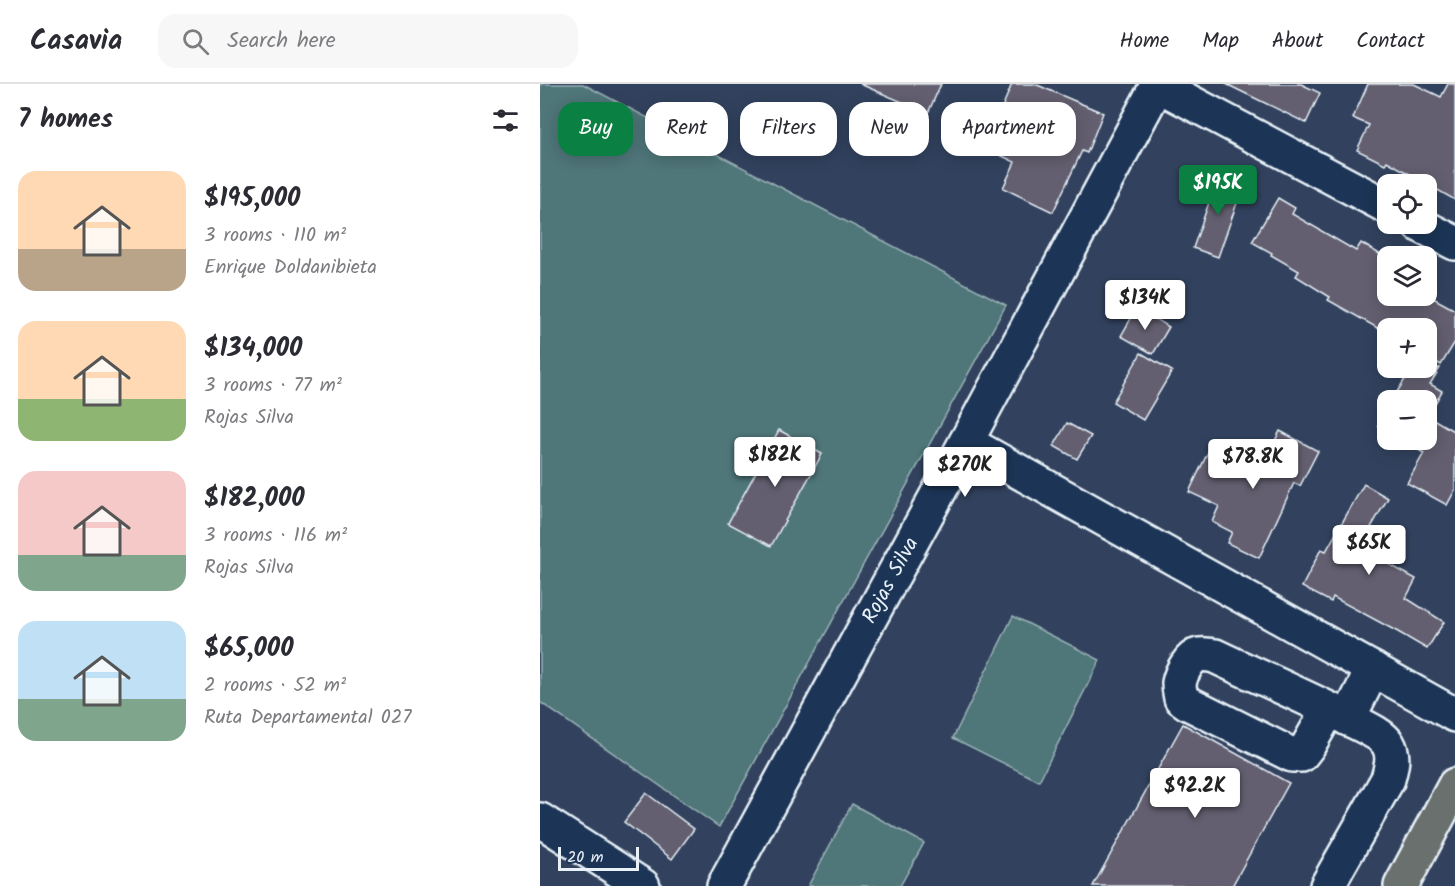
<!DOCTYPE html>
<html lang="en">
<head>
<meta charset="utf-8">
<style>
	:root { --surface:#fff; --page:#f7f7f7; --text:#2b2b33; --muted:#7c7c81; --line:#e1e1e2; --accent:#0b8043 }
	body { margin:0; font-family:Kalam,sans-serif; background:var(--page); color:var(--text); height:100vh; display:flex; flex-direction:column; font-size:22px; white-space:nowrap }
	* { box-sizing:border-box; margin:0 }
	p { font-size:20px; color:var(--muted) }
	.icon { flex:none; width:33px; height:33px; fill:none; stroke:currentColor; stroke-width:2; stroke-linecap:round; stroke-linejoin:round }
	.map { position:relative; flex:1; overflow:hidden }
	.side { display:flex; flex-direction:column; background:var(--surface); width:540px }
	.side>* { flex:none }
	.top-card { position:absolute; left:18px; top:18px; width:570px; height:54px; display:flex; gap:12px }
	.buttons { position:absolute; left:837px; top:90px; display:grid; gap:12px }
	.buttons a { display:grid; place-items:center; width:60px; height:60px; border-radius:12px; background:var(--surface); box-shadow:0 3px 15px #0003; font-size:30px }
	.scale { position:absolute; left:18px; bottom:15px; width:81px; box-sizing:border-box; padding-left:6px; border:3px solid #e8f1f8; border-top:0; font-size:16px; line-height:21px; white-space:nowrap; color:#e8f1f8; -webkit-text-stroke:4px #1d3557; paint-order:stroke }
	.price { position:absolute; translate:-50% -51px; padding:0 14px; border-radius:6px; background:#fff; color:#222; font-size:20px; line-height:39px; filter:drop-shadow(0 2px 3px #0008) }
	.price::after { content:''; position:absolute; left:50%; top:36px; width:18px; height:14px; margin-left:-9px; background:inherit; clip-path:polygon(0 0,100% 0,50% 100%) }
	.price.current { background:var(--accent); color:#fff }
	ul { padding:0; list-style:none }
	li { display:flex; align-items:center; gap:18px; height:150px; padding:0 18px }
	li span { display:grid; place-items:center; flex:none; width:168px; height:120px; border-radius:18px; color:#555 }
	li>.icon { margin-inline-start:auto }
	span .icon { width:72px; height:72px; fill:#fffc; stroke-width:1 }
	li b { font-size:26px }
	h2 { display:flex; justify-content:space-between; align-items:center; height:72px; padding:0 18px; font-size:26px }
	.pill { padding:0 21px; border-radius:18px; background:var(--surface); box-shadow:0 3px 15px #0003; font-size:21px; line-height:54px }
	.pill.current { background:var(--accent); color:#fff }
	header { display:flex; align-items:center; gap:36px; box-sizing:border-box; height:84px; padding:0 30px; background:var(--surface); border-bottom:2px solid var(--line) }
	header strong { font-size:28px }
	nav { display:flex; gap:33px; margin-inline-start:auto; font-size:21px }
	.search { width:420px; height:54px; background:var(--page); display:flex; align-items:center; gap:15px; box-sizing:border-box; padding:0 21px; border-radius:18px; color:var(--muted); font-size:22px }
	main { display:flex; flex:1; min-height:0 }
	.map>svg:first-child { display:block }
	.green { fill:#4f7679; stroke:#9cb4b8; stroke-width:1.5 }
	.building { fill:#635f6f; stroke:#e8f1f8; stroke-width:1.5 }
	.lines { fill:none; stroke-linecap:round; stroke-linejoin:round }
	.minor-casing { stroke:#e8f1f8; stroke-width:38 }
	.major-casing { stroke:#e8f1f8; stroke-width:38 }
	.minor { stroke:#1d3557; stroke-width:33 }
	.major { stroke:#6b706d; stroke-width:33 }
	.labels { text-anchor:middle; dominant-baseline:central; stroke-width:4.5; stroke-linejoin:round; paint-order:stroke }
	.street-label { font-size:21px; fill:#e8f1f8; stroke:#1d3557 }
</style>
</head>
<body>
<header>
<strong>Casavia</strong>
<div class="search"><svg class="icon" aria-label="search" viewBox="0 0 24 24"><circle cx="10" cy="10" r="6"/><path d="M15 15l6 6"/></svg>Search here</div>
<nav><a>Home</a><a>Map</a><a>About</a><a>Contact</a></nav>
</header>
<main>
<section class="side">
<h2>7 homes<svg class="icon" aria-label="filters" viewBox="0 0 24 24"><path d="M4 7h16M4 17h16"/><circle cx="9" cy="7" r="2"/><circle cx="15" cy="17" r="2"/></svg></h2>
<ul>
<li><span style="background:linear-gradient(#ffd9b3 65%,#b9a48a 0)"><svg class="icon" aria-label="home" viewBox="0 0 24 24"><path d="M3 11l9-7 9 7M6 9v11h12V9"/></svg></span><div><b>$195,000</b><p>3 rooms · 110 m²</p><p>Enrique Doldanibieta</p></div></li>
<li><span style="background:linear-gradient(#ffd9b3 65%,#8fb573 0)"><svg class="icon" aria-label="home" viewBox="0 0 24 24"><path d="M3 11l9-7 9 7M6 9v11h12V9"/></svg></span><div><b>$134,000</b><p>3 rooms · 77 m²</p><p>Rojas Silva</p></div></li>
<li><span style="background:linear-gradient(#f6c9c9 70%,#7fa58c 0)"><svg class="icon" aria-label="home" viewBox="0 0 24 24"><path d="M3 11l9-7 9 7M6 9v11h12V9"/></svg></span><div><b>$182,000</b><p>3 rooms · 116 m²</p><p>Rojas Silva</p></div></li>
<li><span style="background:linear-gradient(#bfe0f5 65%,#7fa58c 0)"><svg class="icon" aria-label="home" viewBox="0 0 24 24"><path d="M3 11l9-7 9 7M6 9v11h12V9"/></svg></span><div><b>$65,000</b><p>2 rooms · 52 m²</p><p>Ruta Departamental 027</p></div></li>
</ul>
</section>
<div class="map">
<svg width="915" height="802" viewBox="0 0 915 802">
	<rect width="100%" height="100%" fill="#32425e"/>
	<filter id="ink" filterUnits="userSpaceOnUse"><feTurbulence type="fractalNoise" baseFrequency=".0167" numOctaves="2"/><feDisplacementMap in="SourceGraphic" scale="12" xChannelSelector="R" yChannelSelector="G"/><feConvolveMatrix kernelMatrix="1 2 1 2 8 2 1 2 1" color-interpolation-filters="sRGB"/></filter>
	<g filter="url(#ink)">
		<!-- green -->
		<g class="green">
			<path d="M0,0H43L466,221L179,743L0,618Z"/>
			<path d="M473,532L560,576L499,697L413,654Z"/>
			<path d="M312,720L384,759L360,802H268Z"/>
		</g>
		<!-- building -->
		<g class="building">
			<path d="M320,0H401L388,29Z"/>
			<path d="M472,0H495L563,29L547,69L542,67L513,128L463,104L475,78L445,64Z"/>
			<path d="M686,0H761L780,9L766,39Z"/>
			<path d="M828,0H874L901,13L908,0H915V116L847,77L845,80L817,66L829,41L813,34Z"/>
			<path d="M679,90L704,99L678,173L653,164Z"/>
			<path d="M738,114L755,124L752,130L816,167L821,159L848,175V212H886V210L915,226V258L901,281L886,272V244H848V250L788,216L790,213L756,192L759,187L731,171L732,169L712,158Z"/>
			<path d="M597,224L629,243L613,270L581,252Z"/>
			<path d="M601,269L632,287L603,336L573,318Z"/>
			<path d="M872,284H900L890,300L902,307L888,332L915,348V406L907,421L867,399L884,369L861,356H886V316H852Z"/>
			<path d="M848,325V347L838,342Z"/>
			<path d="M527,339L551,352L537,375L514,362Z"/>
			<path d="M239,346L282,370L231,462L188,439Z"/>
			<path d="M740,347L778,367L760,402L754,399L719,474L687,459L692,448L672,438L679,422L649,408L670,364L719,388Z"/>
			<path d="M824,400L848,414L819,464L876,495L866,514L904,538L887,565L858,548L793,513L791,518L762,503L781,465L786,467Z"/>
			<path d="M643,640L749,699L692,802H553Z"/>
			<path d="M106,709L154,745L132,775L84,738Z"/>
		</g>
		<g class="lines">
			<!-- minor casing -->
			<g class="minor-casing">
				<g id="minor">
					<path d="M616,0L848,123"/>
					<path d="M878,140L915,159"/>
					<path d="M426,358L915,631"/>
					<path d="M808,635L833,585"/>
					<path d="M0,736L103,802"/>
					<path id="s1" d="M184,802L426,358L618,0"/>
					<path d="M787,802L848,695C851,683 855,672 848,660C843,651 823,642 813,637C768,614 721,594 675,572C670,571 664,570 659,571C649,573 641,589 639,599C639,604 640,609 641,614L648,619L752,671H761L768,662L789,625"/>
				</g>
			</g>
			<!-- major casing -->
			<g class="major-casing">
				<path id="major" d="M861,802L915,701"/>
			</g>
			<!-- minor -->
			<use href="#minor" class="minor"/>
			<!-- major -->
			<use href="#major" class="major"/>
		</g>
	</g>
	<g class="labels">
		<!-- street labels -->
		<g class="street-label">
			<text stroke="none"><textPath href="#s1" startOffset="348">Rojas Silva</textPath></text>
		</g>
	</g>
</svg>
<div class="buttons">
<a><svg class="icon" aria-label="locate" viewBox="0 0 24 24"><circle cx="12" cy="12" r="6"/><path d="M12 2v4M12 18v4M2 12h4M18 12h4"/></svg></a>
<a><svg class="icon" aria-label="layers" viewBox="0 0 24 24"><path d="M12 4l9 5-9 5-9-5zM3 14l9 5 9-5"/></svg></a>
<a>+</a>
<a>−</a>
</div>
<div class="scale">20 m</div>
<b class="price current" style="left:678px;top:132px">$195K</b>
<b class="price" style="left:605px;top:247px">$134K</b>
<b class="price" style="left:235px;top:404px">$182K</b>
<b class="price" style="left:713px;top:406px">$78.8K</b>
<b class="price" style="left:425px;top:414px">$270K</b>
<b class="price" style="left:829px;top:492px">$65K</b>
<b class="price" style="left:655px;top:735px">$92.2K</b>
<div class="top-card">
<a class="pill current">Buy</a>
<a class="pill">Rent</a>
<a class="pill">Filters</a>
<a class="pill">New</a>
<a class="pill">Apartment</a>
</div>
</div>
</main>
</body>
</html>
